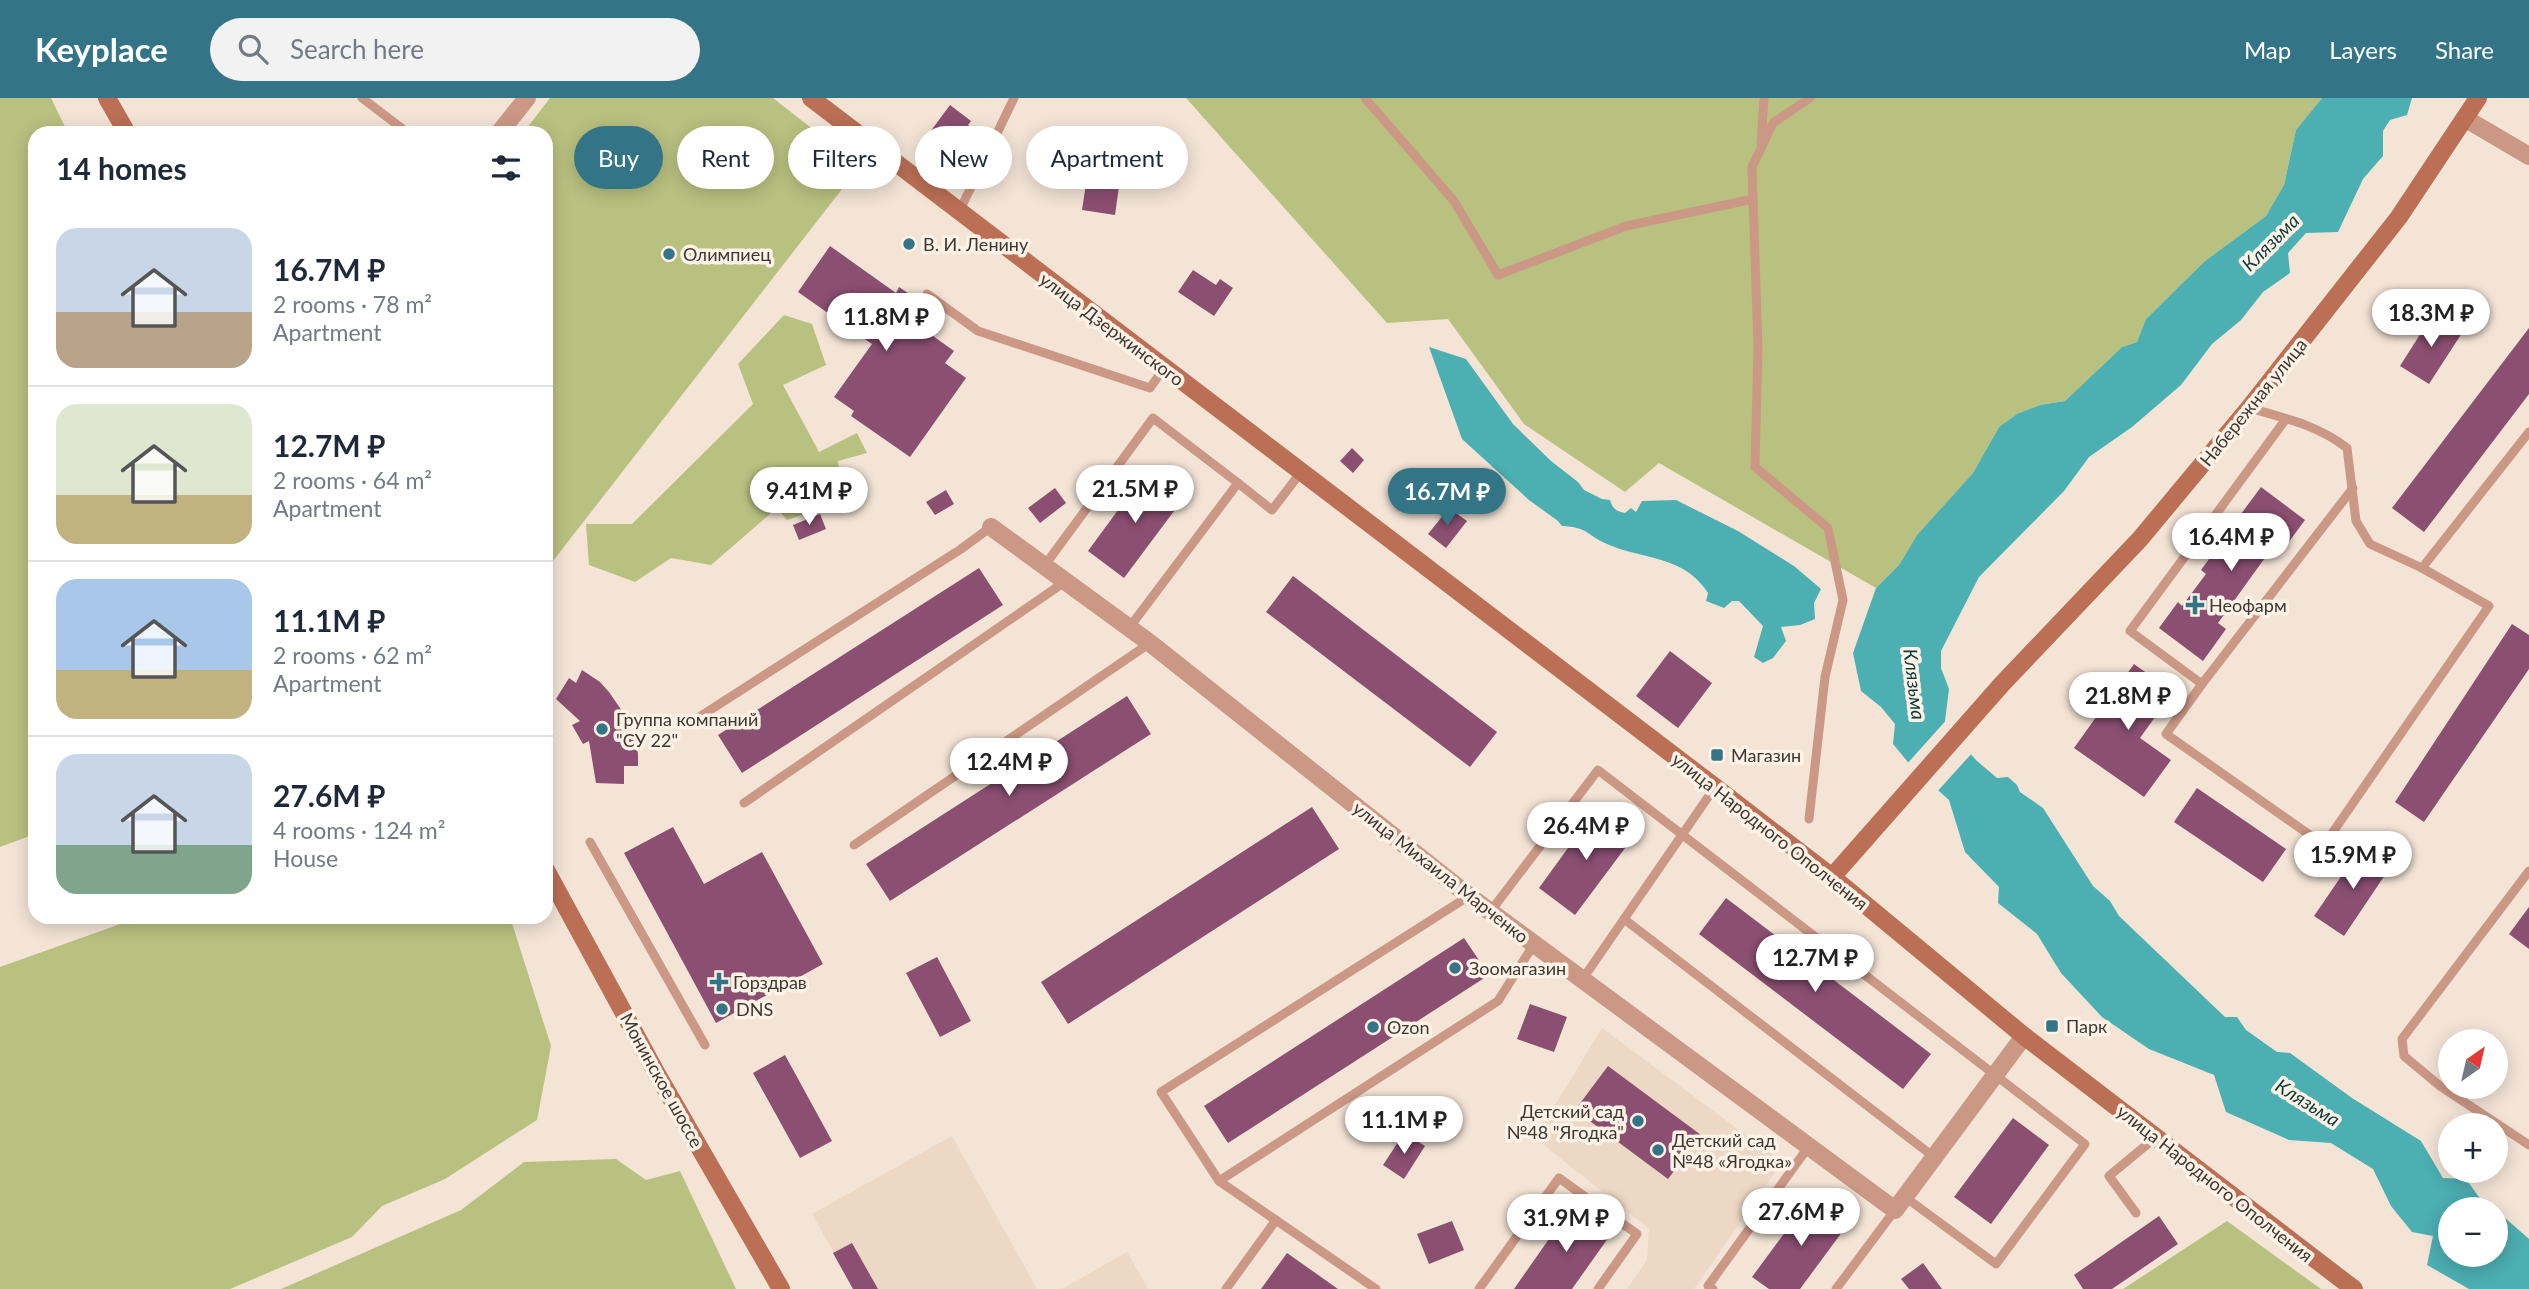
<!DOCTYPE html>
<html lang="en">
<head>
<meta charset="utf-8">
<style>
	:root { --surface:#fff; --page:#f2f2f3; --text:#1f2937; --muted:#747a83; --line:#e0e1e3; --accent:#337587 }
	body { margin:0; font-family:Lato,sans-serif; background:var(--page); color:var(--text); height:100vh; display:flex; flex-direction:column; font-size:26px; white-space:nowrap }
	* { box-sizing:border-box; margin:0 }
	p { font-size:23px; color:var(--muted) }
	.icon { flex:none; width:38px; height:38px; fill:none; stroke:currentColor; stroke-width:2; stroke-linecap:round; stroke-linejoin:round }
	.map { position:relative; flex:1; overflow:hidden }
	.side { position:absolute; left:28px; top:28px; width:525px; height:798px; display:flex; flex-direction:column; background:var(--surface); border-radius:21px; box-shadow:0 4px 18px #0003 }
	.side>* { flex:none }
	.banner { position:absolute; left:574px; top:28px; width:665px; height:63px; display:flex; gap:14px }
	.needle { width:46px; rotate:34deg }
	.fabs { position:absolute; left:2438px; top:931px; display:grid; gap:14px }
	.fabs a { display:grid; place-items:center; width:70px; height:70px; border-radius:50%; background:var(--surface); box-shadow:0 4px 18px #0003; font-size:35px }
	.price { position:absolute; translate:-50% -60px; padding:0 16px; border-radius:24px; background:#fff; color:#222; font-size:23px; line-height:46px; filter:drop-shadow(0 2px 4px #0008) }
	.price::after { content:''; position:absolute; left:50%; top:42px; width:21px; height:16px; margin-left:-10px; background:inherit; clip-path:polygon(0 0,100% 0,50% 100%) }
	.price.active { background:var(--accent); color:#fff }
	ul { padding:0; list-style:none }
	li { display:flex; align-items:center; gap:21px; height:175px; padding:0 28px }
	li+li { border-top:2px solid var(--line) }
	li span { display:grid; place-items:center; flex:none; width:196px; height:140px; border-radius:21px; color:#555 }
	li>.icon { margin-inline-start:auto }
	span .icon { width:84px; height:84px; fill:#fffc; stroke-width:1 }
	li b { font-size:30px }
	h2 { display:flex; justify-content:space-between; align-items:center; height:84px; padding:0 28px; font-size:30px }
	.pill { padding:0 24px; border-radius:32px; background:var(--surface); box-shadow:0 4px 18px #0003; font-size:24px; line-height:63px }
	.pill.active { background:var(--accent); color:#fff }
	header { display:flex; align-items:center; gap:42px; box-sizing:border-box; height:98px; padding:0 35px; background:var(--accent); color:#fff }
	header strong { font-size:33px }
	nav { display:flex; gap:38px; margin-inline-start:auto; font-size:24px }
	.search { width:490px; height:63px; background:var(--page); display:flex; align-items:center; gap:18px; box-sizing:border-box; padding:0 24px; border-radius:38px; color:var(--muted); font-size:26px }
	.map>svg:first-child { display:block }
	.built { fill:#ecd8c4 }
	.green { fill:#b9c180 }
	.water { fill:#4cafb2 }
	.pier { fill:#f3e4d6 }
	.building { fill:#8b4f71 }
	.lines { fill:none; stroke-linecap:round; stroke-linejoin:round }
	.lane { stroke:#cc9886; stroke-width:9 }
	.street { stroke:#cc9886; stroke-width:18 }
	.secondary { stroke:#bb6f55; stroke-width:18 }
	.poi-dot { fill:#337587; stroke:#fef2e6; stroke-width:2.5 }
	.labels { text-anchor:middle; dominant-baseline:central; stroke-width:7; stroke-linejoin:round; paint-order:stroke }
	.poi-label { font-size:18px; fill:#3d3832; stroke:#fef2e6; text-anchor:start }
	.street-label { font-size:18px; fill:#3d3832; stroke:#fef2e6 }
	.water-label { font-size:19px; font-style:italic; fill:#0b3b3c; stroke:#fef2e6 }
</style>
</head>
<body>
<header>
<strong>Keyplace</strong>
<div class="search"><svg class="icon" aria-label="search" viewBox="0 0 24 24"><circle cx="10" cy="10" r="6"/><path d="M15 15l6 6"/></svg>Search here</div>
<nav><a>Map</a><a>Layers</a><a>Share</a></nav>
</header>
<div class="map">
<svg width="2529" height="1191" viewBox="0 0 2529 1191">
	<rect width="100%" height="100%" fill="#f3e4d6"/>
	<!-- built -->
	<g class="built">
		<path d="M1602,930L1782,1064L1694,1191H1627L1647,1162L1649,1131L1535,1040Z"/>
		<path d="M952,1038L1037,1191H854L812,1116Z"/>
		<path d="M1127,1154L1148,1191H1062Z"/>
	</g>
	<!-- green -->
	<g class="green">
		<path d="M0,0H51L68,35H35V736L0,749Z"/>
		<path d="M550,0H773L860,68L546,472V35H523Z"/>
		<path d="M1186,0H2322L2296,32L2284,87L2266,118L2205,163L2146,221L2137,244L2122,249L2065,303L2040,307L2017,316L1999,329L1973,375L1917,437L1899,467L1876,490L1659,365L1625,394L1524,326L1448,221L1387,225Z"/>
		<path d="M784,217L812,226L826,267L783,287L819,354L857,335L867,355L838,363L843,403L787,422L777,410L711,467L671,460L635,484L589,467L586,426H632L753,306L738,266Z"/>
		<path d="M140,819H510L551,948L537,1022L445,1081L382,1108L352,1139L230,1191H0V869Z"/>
		<path d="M616,1061L646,1082L680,1073L736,1191H281L461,1112L524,1064Z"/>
		<path d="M2227,1123L2321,1191H2123Z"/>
	</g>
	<!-- water -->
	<g class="water">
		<path d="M2322,0H2412L2407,17L2390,22L2383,33V58L2363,81L2338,134L2306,135L2288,155L2290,175L2263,194L2241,222L2212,246L2181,287L2132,329L2089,359L2064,393L1979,479L1941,553V570L1949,591L1945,623L1951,635L1977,663L1997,680L2008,679L2017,687L2020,694L2043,710L2093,788L2110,803L2119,818L2225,919H2237L2246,932L2277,954L2290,955L2352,1000L2421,1043L2443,1080L2466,1081L2481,1102L2494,1111H2450V1157H2496V1112L2529,1141V1191H2469L2427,1167L2433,1138L2412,1134L2391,1108L2373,1071L2331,1045L2289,1042L2226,1014L2214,977L2149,951L2102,919L2061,875L2037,836L1998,805L1999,789L1965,754L1949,702L1912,669L1893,646L1895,626L1881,609L1861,593L1853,555L1876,490L1899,467L1917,437L1973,375L1999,329L2017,316L2040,307L2065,303L2122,249L2137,244L2146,221L2205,163L2266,118L2284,87L2296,32Z"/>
		<path d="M1429,249L1466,261L1513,326L1551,363L1578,384L1584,392L1602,401L1610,402C1612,410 1617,414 1625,415L1631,410L1636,414L1642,403L1676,402L1738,433L1794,468L1821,491L1814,505L1815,521L1800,527L1781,529L1786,543L1773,560L1763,565L1754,559L1763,528L1739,503H1732L1724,510L1706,503L1708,495C1684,457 1643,462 1607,446C1586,437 1588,429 1562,428L1558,423L1529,402L1462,341Z"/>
	</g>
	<!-- pier -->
	<path class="pier" d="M1949,619L1954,633L1973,654L1936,695L1906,667Z"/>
	<!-- building -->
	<g class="building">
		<path d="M950,7L971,23L968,27L979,35L962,58L930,34Z"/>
		<path d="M1094,34L1126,39L1115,117L1082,112Z"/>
		<path d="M830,148L896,195L899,189L931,211L919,228L954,253L945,265L966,280L910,359L851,318L854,313L834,299L872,246L798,194Z"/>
		<path d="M1193,172L1216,187L1220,181L1233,190L1214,218L1178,194Z"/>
		<path d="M2433,216L2462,235L2429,286L2400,268Z"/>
		<path d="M2529,230V296L2424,434L2392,410Z"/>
		<path d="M1352,350L1364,362L1353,375L1340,363Z"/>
		<path d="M1146,374L1183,401L1124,480L1088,453Z"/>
		<path d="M2261,389L2305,422L2280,456L2272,450L2218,525L2226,531L2203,563L2159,530L2178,504L2182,508L2206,476L2201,472L2220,446L2225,450L2243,424L2238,420Z"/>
		<path d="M1055,390L1066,405L1040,425L1028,410Z"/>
		<path d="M946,392L954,406L935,417L926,404Z"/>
		<path d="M1449,410L1467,423L1446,450L1428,436Z"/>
		<path d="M820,416L826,431L799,442L793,427Z"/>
		<path d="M979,470L1003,507L742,675L718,637Z"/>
		<path d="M1293,478L1497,634L1470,669L1266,514Z"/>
		<path d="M2512,526L2529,537V571L2424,724L2395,704Z"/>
		<path d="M1670,553L1712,585L1678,630L1636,598Z"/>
		<path d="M2134,566L2173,594L2140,640L2171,662L2144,699L2074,650Z"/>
		<path d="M582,572L600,584L609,594L622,613L631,635L638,655V668H624V686L596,685L589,643L583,646L572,627L580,623L556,601L569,580L576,585Z"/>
		<path d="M1127,598L1151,636L890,803L866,766Z"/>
		<path d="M2197,690L2286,751L2263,784L2174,724Z"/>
		<path d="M1312,709L1339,751L1068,926L1041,884Z"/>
		<path d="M1597,710L1634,738L1575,817L1539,790Z"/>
		<path d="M673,729L704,786L762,754L823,866L716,925L624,755Z"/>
		<path d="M2362,748L2391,768L2344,838L2314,818Z"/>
		<path d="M1726,800L1931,956L1903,991L1699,836Z"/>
		<path d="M2529,809V851L2509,836Z"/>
		<path d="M1464,840L1489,877L1228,1045L1204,1008Z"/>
		<path d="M937,859L971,923L940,939L906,875Z"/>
		<path d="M1530,906L1567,919L1554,954L1517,941Z"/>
		<path d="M785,957L832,1043L800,1060L753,975Z"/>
		<path d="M1608,968L1701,1037L1668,1081L1575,1012Z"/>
		<path d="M2013,1020L2049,1047L1991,1126L1954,1099Z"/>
		<path d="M1404,1035L1425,1048L1404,1081L1383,1067Z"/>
		<path d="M1811,1099L1848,1126L1800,1191H1769L1752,1179Z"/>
		<path d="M1572,1108L1611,1136L1572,1191H1514Z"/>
		<path d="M2159,1118L2178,1146L2112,1191H2083L2074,1177Z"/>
		<path d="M1452,1123L1464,1152L1429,1166L1417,1136Z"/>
		<path d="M852,1145L878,1191H853L833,1155Z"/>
		<path d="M1287,1155L1338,1191H1261Z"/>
		<path d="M1923,1165L1942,1191H1909L1901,1181Z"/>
	</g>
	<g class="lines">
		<!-- lane -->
		<g class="lane">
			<path d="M362,0L408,35"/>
			<path d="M1365,0L1454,103L1498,177L1626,128L1753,101"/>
			<path d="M1761,46L1764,0"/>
			<path d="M959,114L1014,0"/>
			<path d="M927,196L978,233L1150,290L1164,270"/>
			<path d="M2249,310C2284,320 2318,327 2347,350L2356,423L2370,446L2422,470L2529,334"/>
			<path d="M2286,321L2130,533L2202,586L2166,636L2324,747L2489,508L2422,470"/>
			<path d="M1238,385L1272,412L1301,374"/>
			<path d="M1045,467L1153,320L1238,385L1129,530"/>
			<path d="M2202,586L2353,390"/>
			<path d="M693,623L961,451L991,429"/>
			<path d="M744,705L1066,483"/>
			<path d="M1809,721L1825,579L1843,502L1828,430L1755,369L1758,250L1752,69L1773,25L1810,0"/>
			<path d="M590,744L705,947"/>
			<path d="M854,747L1150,545"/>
			<path d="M2529,773L2402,941L2404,958L2440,988L2529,1047"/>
			<path d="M1490,814L1598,672L2085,1046L1996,1166L1905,1099"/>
			<path d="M1624,821L1934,1059"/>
			<path d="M1582,882L1715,689"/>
			<path d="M1219,1083L1498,903L1534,846"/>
			<path d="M2136,1115L2109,1078L2156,1039"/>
			<path d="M1226,1191L1276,1122"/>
			<path d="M1376,1191L1219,1083L1161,994L1469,798"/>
			<path d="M1479,1191L1559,1080L1637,1136L1598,1191"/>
			<path d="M1713,1191L1708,1188L1809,1048"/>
			<path d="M1836,1191L1895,1112"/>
		</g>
		<!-- street -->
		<g class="street">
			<path d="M2466,21L2529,58"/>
			<path d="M499,35L527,0"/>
			<path d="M991,429L1150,545L1469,798L1895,1112L2024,938"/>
		</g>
		<!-- secondary -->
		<g class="secondary">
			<path d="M107,0L127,35"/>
			<path d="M811,0L1715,689L1832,779L2024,938L2354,1191"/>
			<path d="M546,772L657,976L781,1191"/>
			<path d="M1832,779L2002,586L2140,441L2249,310L2399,119L2478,0"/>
		</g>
	</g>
	<!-- markers -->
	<g class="poi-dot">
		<circle cx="909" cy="146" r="7"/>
		<circle cx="669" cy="156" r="7"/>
		<path d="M2191.5 496.5h7v7h7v7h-7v7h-7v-7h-7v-7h7z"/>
		<circle cx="602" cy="631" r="7"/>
		<rect x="1710" y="650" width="14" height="14" rx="3.5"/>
		<circle cx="1455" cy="870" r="7"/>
		<path d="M715.5 873.5h7v7h7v7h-7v7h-7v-7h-7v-7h7z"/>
		<circle cx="722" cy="911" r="7"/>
		<rect x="2045" y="921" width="14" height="14" rx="3.5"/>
		<circle cx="1373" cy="929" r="7"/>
		<circle cx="1638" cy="1023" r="7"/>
		<circle cx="1658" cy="1052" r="7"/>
	</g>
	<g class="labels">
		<!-- poi labels -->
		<g class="poi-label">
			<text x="923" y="146">В. И. Ленину</text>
			<text x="683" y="156">Олимпиец</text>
			<text x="2209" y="507">Неофарм</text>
			<text x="616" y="621">Группа компаний<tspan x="616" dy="21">"СУ 22"</tspan></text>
			<text x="1731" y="657">Магазин</text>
			<text x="1469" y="870">Зоомагазин</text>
			<text x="733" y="884">Горздрав</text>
			<text x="736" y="911">DNS</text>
			<text x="2066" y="928">Парк</text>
			<text x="1387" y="929">Ozon</text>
			<text x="1624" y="1013" text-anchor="end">Детский сад<tspan x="1624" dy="21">№48 "Ягодка"</tspan></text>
			<text x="1672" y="1042">Детский сад<tspan x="1672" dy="21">№48 «Ягодка»</tspan></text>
		</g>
		<!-- street labels -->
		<g class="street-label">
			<text transform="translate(1112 231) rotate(37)">улица Дзержинского</text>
			<text transform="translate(2253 304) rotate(-51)">Набережная улица</text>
			<text transform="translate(1770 733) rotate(38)">улица Народного Ополчения</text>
			<text transform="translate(1441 774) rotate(38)">улица Михаила Марченко</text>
			<text transform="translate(662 982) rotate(61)">Монинское шоссе</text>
			<text transform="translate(2215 1085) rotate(38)">улица Народного Ополчения</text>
		</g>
		<!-- water labels -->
		<g class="water-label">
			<text transform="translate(2270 144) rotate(-45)">Клязьма</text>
			<text transform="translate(1915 586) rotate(83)">Клязьма</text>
			<text transform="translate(2308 1004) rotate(32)">Клязьма</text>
		</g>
	</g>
</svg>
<div class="fabs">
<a><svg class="needle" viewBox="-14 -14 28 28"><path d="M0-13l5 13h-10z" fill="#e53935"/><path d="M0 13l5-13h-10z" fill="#747a83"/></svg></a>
<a>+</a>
<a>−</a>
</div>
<b class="price" style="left:2431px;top:251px">18.3M ₽</b>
<b class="price" style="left:886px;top:255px">11.8M ₽</b>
<b class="price" style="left:1135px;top:427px">21.5M ₽</b>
<b class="price" style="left:809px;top:429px">9.41M ₽</b>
<b class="price active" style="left:1447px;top:430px">16.7M ₽</b>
<b class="price" style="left:2231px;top:475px">16.4M ₽</b>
<b class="price" style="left:2128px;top:634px">21.8M ₽</b>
<b class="price" style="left:1009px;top:700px">12.4M ₽</b>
<b class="price" style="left:1586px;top:764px">26.4M ₽</b>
<b class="price" style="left:2353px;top:793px">15.9M ₽</b>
<b class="price" style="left:1815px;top:896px">12.7M ₽</b>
<b class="price" style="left:1404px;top:1058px">11.1M ₽</b>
<b class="price" style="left:1801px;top:1150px">27.6M ₽</b>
<b class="price" style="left:1566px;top:1156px">31.9M ₽</b>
<div class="banner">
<a class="pill active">Buy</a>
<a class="pill">Rent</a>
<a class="pill">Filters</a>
<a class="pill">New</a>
<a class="pill">Apartment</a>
</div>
<section class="side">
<h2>14 homes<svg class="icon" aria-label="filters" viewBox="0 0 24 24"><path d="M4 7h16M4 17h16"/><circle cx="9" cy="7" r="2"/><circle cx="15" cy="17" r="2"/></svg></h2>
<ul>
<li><span style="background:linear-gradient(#c9d6e8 60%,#b9a48a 0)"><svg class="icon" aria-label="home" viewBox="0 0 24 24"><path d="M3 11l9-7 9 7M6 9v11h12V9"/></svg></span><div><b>16.7M ₽</b><p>2 rooms · 78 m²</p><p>Apartment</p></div></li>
<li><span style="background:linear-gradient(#dfe7d0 65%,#c2b280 0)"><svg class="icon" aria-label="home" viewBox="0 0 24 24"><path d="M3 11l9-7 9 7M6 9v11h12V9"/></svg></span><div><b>12.7M ₽</b><p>2 rooms · 64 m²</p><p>Apartment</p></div></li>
<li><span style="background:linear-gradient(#a9c7e8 65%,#c2b280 0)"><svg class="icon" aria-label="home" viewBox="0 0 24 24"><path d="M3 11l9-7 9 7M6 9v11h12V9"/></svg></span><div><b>11.1M ₽</b><p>2 rooms · 62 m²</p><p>Apartment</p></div></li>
<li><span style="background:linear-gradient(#c9d6e8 65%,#7fa58c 0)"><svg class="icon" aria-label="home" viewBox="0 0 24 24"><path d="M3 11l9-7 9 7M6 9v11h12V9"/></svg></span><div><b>27.6M ₽</b><p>4 rooms · 124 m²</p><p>House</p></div></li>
</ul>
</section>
</div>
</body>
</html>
